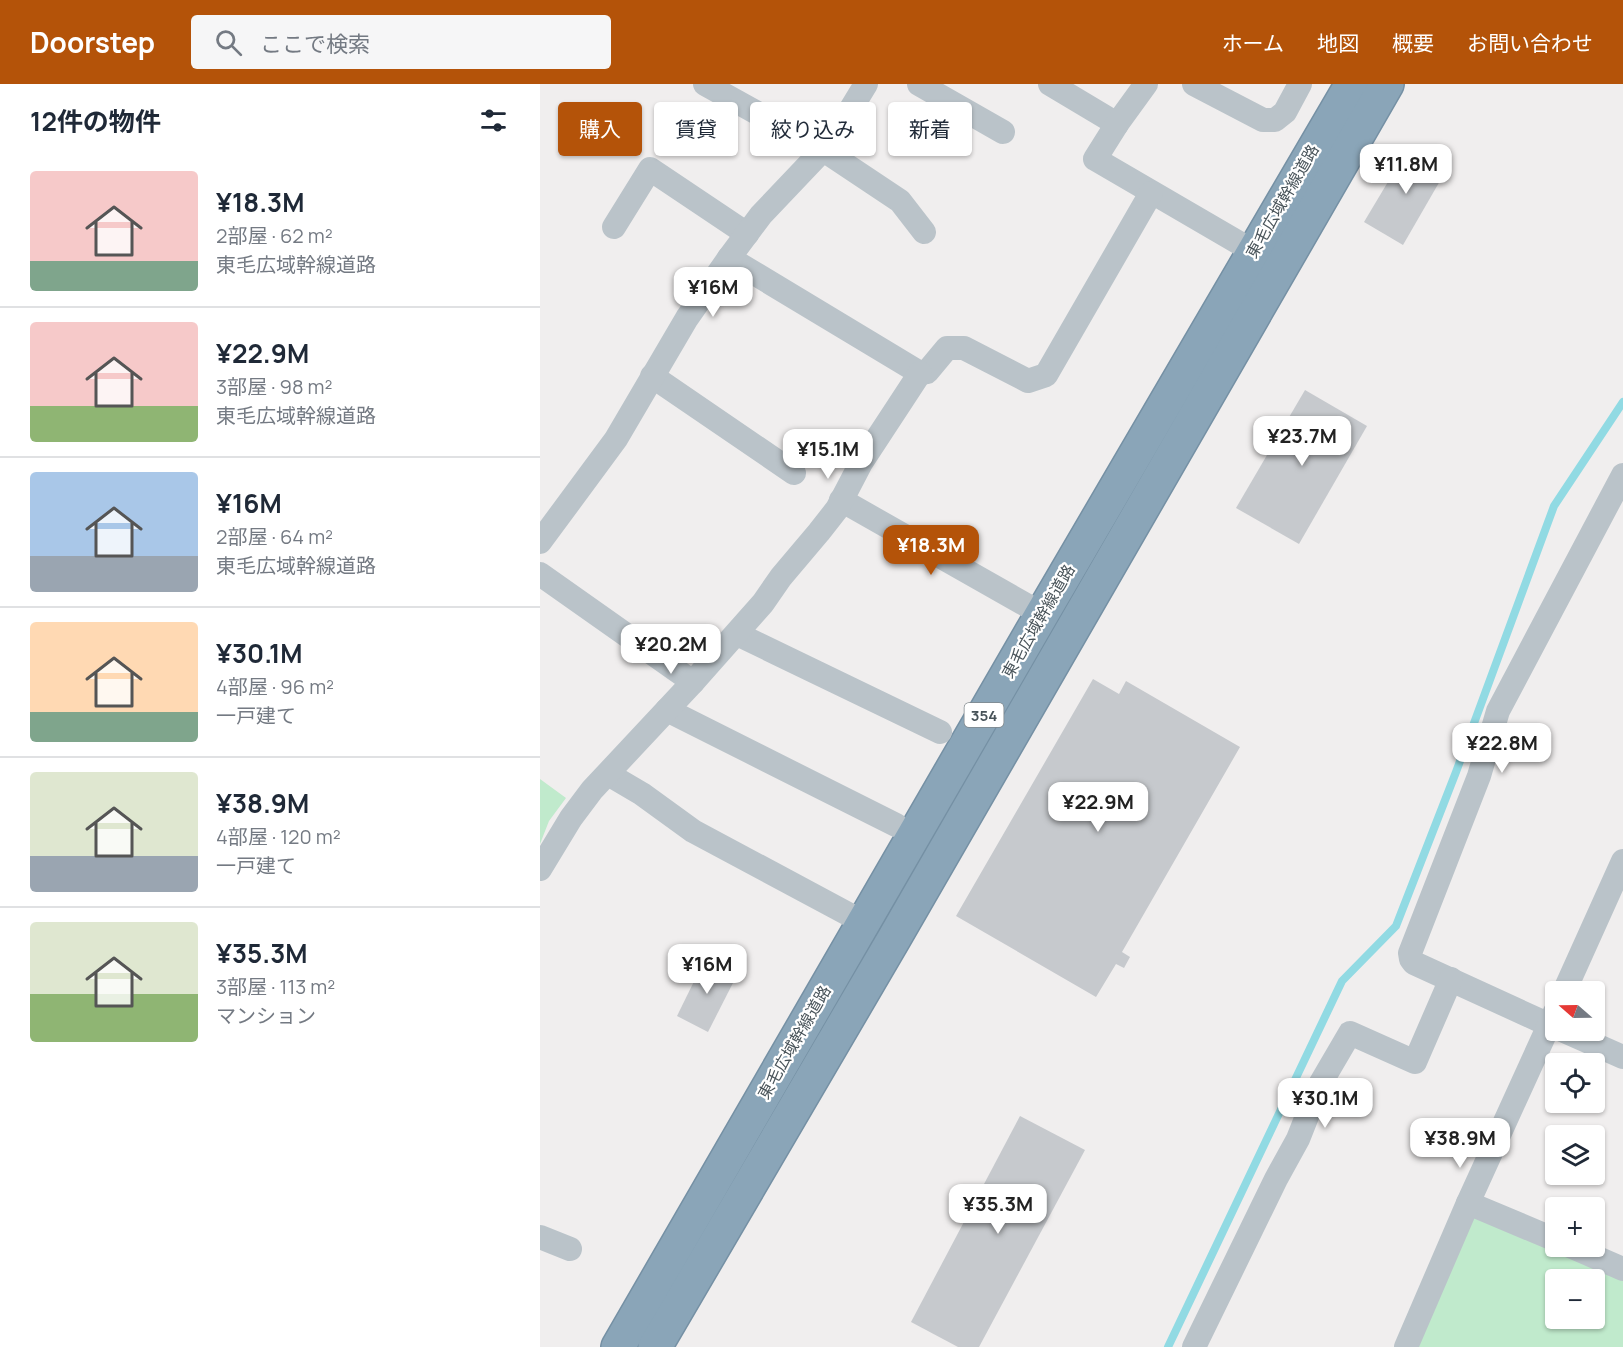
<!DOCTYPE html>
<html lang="ja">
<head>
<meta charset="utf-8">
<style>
	:root { --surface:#fff; --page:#f6f6f7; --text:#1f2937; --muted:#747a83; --line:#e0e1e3; --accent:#b45309 }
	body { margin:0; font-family:Manrope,"Noto Sans JP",sans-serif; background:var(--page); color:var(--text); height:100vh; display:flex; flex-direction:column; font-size:22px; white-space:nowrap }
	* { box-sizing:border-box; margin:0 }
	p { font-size:20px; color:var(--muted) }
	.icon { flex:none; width:33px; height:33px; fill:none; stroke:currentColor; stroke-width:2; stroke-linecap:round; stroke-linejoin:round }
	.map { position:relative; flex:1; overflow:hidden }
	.side { display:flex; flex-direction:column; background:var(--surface); width:540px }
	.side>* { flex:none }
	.banner { position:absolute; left:18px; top:18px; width:570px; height:54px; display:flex; gap:12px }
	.needle { width:39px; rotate:290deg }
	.controls { position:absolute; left:1005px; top:897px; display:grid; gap:12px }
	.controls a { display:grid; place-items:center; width:60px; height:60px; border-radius:6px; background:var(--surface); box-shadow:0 2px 4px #0004; font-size:30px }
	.price { position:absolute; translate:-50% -51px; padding:0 14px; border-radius:12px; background:#fff; color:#222; font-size:20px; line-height:39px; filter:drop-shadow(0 2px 3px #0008) }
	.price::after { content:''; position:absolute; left:50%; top:36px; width:18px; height:14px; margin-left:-9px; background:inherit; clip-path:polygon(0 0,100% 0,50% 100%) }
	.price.current { background:var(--accent); color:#fff }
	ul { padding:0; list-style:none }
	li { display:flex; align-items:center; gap:18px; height:150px; padding:0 30px }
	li+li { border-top:2px solid var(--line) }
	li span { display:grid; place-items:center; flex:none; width:168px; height:120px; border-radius:6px; color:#555 }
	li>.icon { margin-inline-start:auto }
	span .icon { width:72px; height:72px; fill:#fffc; stroke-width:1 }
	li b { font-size:26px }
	h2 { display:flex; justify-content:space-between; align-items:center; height:72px; padding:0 30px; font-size:26px }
	.pill { padding:0 21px; border-radius:6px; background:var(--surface); box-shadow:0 2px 4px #0004; font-size:21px; line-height:54px }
	.pill.current { background:var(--accent); color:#fff }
	header { display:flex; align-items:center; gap:36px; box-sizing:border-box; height:84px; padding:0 30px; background:var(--accent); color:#fff }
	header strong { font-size:28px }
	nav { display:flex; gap:33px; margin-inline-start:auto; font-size:21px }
	.search { width:420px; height:54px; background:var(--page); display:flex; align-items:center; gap:15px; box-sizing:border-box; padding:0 21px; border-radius:6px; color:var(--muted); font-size:22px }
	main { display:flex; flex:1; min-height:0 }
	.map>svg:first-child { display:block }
	.green { fill:#c0eacc; fill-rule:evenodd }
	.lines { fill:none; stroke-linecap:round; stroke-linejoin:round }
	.stream { stroke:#91dae3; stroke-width:8 }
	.building { fill:#c6c9cd }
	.highway-casing { stroke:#7590a4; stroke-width:36 }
	.minor { stroke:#bac3c9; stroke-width:24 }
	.highway { stroke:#8aa5b8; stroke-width:33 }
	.labels { text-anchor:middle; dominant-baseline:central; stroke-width:4.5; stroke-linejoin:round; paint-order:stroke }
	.shield { fill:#fff; stroke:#7f878b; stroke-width:1.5 }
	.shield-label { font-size:15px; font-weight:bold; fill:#485359 }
	.street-label { font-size:16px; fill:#485359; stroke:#fff }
</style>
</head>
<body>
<header>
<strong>Doorstep</strong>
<div class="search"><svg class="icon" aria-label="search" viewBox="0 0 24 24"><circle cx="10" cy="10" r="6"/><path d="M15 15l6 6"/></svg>ここで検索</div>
<nav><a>ホーム</a><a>地図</a><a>概要</a><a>お問い合わせ</a></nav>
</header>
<main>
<section class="side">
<h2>12件の物件<svg class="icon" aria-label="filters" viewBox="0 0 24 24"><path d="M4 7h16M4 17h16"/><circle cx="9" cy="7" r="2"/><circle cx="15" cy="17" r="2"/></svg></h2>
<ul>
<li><span style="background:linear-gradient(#f6c9c9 75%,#7fa58c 0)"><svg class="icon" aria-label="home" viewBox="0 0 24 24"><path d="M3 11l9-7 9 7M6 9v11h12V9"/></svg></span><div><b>¥18.3M</b><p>2部屋 · 62 m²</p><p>東毛広域幹線道路</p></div></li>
<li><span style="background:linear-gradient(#f6c9c9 70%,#8fb573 0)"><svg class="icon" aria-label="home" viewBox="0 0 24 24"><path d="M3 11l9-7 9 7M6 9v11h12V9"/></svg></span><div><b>¥22.9M</b><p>3部屋 · 98 m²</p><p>東毛広域幹線道路</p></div></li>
<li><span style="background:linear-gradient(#a9c7e8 70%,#9aa5b1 0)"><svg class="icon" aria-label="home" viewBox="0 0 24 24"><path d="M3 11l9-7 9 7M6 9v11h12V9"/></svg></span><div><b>¥16M</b><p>2部屋 · 64 m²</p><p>東毛広域幹線道路</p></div></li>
<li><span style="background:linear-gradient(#ffd9b3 75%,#7fa58c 0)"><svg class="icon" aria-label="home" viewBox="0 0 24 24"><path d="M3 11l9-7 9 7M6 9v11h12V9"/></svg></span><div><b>¥30.1M</b><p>4部屋 · 96 m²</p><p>一戸建て</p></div></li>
<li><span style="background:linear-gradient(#dfe7d0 70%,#9aa5b1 0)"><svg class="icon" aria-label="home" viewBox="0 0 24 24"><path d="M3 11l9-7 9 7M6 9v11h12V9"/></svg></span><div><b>¥38.9M</b><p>4部屋 · 120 m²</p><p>一戸建て</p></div></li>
<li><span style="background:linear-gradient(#dfe7d0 60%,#8fb573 0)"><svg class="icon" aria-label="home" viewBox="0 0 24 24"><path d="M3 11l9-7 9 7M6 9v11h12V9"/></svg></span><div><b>¥35.3M</b><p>3部屋 · 113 m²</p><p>マンション</p></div></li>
</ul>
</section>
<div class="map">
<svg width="1083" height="1263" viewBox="0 0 1083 1263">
	<rect width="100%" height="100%" fill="#f0eeee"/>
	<!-- green -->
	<g class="green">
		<path d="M0,695L26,714L9,737L0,760Z"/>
		<path d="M931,1130L1083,1193V1263H867ZM1016,1196H1054V1234H1016Z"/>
	</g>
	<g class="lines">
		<!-- stream -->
		<path class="stream" d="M628,1263L802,897L856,842L916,688L1014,422L1083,318"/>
	</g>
	<!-- building -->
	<g class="building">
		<path d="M870,61L908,83L863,161L824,138Z"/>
		<path d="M765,306L827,342L759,460L696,424Z"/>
		<path d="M553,595L579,610L586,597L700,663L582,868L590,873L584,884L576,880L556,913L416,832Z"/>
		<path d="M165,875L197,891L168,948L137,932Z"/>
		<path d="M480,1032L545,1066L439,1263H418L371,1238Z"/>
	</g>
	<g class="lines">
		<!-- highway casing -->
		<g class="highway-casing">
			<g id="highway">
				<path d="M78,1263L502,530L812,0"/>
				<path d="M115,1263L355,853L847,0"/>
			</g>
		</g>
		<!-- minor -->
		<g class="minor">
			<path d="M165,0L282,65L360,117L384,148"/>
			<path d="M379,0L463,48"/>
			<path d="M510,0L577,40"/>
			<path d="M606,0L577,40L555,75L713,167"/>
			<path d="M654,0L723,36H735L745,28L760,0"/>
			<path d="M74,143L110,85L207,150"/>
			<path d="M189,174L380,289L387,288L407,264H424L488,297L506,291L611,109"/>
			<path d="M112,292L254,389"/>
			<path d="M301,416L502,530"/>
			<path d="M0,458L76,355L147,234L189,174L221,131L278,71L309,28L326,0"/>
			<path d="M0,490L153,598"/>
			<path d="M197,550L400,648"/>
			<path d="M127,626L356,741"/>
			<path d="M68,690L102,710L153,747L323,838"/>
			<path d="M0,785L31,734L52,706L153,598L223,519L241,493L279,448L297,425L321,379L380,289"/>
			<path d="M1024,908L1083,777"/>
			<path d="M1016,944L874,879L871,875L870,869L939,692L958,627L1083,391"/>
			<path d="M1022,946L1083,973"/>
			<path d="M928,1119L1016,1156"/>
			<path d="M0,1153L30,1165"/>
			<path d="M1030,1162L1083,1185"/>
			<path d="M654,1263L736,1095L758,1055L779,1002L810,949L875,978L911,895"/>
			<path d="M866,1263L928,1119L1015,928"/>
		</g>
		<!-- highway -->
		<use href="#highway" class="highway"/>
	</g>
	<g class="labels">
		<!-- shield labels -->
		<rect class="shield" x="424.5" y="619" width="39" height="24" rx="4.5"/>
		<g class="shield-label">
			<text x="444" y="631">354</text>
		</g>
		<!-- street labels -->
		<g class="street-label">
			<text transform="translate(742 117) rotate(-60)">東毛広域幹線道路</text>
			<text transform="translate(498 537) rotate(-60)">東毛広域幹線道路</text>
			<text transform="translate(254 958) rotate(-60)">東毛広域幹線道路</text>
		</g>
	</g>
</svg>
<div class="controls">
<a><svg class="needle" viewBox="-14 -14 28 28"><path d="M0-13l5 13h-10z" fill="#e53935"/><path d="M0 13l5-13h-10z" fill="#747a83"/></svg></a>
<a><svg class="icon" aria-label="locate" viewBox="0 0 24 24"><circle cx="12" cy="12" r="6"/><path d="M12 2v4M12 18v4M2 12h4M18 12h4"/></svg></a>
<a><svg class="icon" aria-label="layers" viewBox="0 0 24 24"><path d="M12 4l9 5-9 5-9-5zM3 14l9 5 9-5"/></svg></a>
<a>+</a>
<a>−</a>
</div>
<b class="price" style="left:866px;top:111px">¥11.8M</b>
<b class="price" style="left:173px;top:234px">¥16M</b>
<b class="price" style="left:762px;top:383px">¥23.7M</b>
<b class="price" style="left:288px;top:396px">¥15.1M</b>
<b class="price current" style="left:391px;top:492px">¥18.3M</b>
<b class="price" style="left:131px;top:591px">¥20.2M</b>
<b class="price" style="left:962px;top:690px">¥22.8M</b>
<b class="price" style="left:558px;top:749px">¥22.9M</b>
<b class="price" style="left:167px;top:911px">¥16M</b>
<b class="price" style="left:785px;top:1045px">¥30.1M</b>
<b class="price" style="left:920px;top:1085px">¥38.9M</b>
<b class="price" style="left:458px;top:1151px">¥35.3M</b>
<div class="banner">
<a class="pill current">購入</a>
<a class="pill">賃貸</a>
<a class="pill">絞り込み</a>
<a class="pill">新着</a>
</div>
</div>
</main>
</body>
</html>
